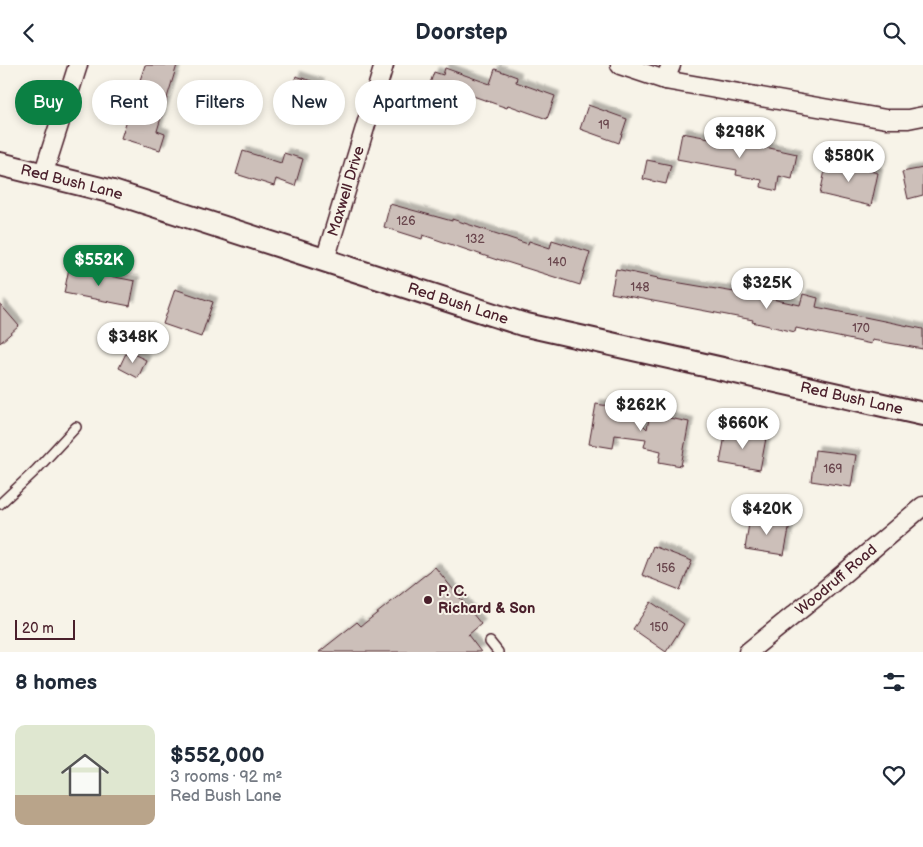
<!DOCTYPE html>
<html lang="en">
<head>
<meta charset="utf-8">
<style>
	:root { --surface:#fff; --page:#f2f2f3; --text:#1f2937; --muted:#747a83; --line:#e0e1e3; --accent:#0b8043 }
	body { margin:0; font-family:"Balsamiq Sans",sans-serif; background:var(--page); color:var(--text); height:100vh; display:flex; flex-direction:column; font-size:19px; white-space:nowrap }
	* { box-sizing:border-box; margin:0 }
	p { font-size:16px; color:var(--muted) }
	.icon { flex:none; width:28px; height:28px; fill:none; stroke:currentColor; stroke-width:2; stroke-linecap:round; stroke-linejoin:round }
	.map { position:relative; height:587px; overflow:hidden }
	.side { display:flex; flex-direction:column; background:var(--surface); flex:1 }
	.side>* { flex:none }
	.banner { position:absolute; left:15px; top:15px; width:500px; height:45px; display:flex; gap:10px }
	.scale { position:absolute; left:15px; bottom:12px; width:60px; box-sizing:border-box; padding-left:5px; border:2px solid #4a1f2b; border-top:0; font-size:14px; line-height:18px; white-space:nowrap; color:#4a1f2b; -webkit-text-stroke:4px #f7f3e8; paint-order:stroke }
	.price { position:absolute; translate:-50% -42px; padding:0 11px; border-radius:18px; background:#fff; color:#222; font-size:16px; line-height:32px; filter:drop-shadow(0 1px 2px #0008) }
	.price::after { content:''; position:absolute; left:50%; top:30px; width:15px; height:11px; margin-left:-8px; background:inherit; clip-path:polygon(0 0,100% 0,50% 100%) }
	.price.current { background:var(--accent); color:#fff }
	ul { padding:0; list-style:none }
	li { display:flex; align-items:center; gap:15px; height:125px; padding:0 15px }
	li+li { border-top:1px solid var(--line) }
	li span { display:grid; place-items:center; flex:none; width:140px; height:100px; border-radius:10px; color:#555 }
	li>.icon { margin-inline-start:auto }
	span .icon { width:60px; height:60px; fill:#fffc; stroke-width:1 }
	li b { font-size:21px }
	h2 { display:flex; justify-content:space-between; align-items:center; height:60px; padding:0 15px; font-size:21px }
	.chip { padding:0 18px; border-radius:22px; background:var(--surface); box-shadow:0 2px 8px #0003; font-size:18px; line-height:45px }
	.chip.current { background:var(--accent); color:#fff }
	header { display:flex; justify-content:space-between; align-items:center; height:65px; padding:0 15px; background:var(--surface); font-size:22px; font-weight:700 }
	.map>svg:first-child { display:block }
	.building { fill:#ccbfb9; stroke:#4a1f2b; filter:url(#shadow) }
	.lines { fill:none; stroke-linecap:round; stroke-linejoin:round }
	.service-casing { stroke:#4a1f2b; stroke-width:12 }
	.minor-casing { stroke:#4a1f2b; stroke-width:21 }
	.tertiary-casing { stroke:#4a1f2b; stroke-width:26 }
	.service { stroke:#f7f3e8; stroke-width:9 }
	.minor { stroke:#f7f3e8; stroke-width:18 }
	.tertiary { stroke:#f7f3e8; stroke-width:22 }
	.poi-dot { fill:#4a1f2b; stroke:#f7f3e8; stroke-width:2 }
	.labels { text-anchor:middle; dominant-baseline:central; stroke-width:4; stroke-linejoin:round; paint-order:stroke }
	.number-label { font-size:12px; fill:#6a474e }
	.street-label { font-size:15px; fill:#4a1f2b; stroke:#f7f3e8 }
	.poi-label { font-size:15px; font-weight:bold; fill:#4a1f2b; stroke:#f7f3e8; text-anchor:start }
</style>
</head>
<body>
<header><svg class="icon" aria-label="back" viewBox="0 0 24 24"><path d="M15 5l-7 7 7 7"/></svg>Doorstep<svg class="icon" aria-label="search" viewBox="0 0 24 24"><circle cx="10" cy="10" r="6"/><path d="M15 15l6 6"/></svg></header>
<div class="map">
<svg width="923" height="587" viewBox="0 0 923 587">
	<defs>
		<filter id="shadow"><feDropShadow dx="4.5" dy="-4.5" stdDeviation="1" flood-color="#0004"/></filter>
	</defs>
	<rect width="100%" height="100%" fill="#f7f3e8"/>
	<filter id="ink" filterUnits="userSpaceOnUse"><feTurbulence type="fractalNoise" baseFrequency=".02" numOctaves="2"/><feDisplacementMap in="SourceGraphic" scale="10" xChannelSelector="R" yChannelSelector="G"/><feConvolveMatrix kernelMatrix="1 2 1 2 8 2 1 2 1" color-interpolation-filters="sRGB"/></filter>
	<g filter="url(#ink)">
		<!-- building -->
		<g class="building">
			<path d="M145,0H177L157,66L165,69L160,85L121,73Z"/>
			<path d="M445,3L490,19L495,4L517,12L516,17L555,31L547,54L508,40L507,43L456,25L446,53L421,44L434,7L443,10Z"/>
			<path d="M296,11L320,19L308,55L284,47Z"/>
			<path d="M588,40L627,54L619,78L580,64Z"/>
			<path d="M682,68L742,79V77L797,89L792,114L779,111L777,126L761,122L762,115L736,110L737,105L677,94Z"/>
			<path d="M243,86L281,98L284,88L303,94L295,121L276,114L274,121L236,109Z"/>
			<path d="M647,95L671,100L666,119L643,114Z"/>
			<path d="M827,96L878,108L871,141L820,129Z"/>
			<path d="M923,103V130L908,134L902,107Z"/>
			<path d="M390,139L452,156V154L528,179L529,176L550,183L552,175L590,187L580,220L497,194V195L423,170L422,174L384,162Z"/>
			<path d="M69,203L135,216L130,241L64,228Z"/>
			<path d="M616,204L658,213L657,214L758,231L800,240L803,229L818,233L816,242L923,264V284L872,275L871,279L796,263L795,267L752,257L753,255L611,228Z"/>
			<path d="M175,224L213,237L201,272L163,259Z"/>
			<path d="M0,239L19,261L0,278Z"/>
			<path d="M127,286L146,295L138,313L119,303Z"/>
			<path d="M596,339L627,344L647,364L650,349L689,357L681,401L659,397L661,386L644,382L646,374L615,370L613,383L589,379Z"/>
			<path d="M726,365L766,373L760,405L720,398Z"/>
			<path d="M815,385L856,390L851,422L811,416Z"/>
			<path d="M750,452L790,459L784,490L745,484Z"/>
			<path d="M653,481L692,496L680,525L642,510Z"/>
			<path d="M435,502L481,559L468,570L481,587H319L357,557L361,561Z"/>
			<path d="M651,537L684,559L666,587L633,564Z"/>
		</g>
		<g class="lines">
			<!-- service casing -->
			<g class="service-casing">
				<g id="service">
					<path d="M0,439L36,405L76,362"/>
					<path d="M490,577L498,587"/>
				</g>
			</g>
			<!-- minor casing -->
			<g class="minor-casing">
				<g id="minor">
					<path d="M620,0L665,15L886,54H908L923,51"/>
					<path d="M665,15L671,0"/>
					<path d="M43,110L78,0"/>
					<path id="s1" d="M325,195L384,0"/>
					<path id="s2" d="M748,587L822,527L923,441"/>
				</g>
			</g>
			<!-- tertiary casing -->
			<g class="tertiary-casing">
				<g id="tertiary">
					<path id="s3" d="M0,99L113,127L522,259L923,349"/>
				</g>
			</g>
			<!-- service -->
			<use href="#service" class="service"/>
			<!-- minor -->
			<use href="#minor" class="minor"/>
			<!-- tertiary -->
			<use href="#tertiary" class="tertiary"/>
		</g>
	</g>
	<!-- markers -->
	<circle class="poi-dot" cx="428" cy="535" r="5"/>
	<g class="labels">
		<!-- number labels -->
		<g class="number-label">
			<text x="604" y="60">19</text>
			<text x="406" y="156">126</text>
			<text x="475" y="174">132</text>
			<text x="557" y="197">140</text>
			<text x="640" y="222">148</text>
			<text x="861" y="263">170</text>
			<text x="833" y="404">169</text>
			<text x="666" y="503">156</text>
			<text x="659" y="562">150</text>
		</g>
		<!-- street labels -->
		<g class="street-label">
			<text stroke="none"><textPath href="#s3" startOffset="74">Red Bush Lane</textPath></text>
			<text stroke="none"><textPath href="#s1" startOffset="72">Maxwell Drive</textPath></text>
			<text stroke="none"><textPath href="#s3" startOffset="479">Red Bush Lane</textPath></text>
			<text stroke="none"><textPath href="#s3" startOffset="884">Red Bush Lane</textPath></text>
			<text stroke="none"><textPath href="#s2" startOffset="114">Woodruff Road</textPath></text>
		</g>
		<!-- poi labels -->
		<g class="poi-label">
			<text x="438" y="526">P. C.<tspan x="438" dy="17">Richard &amp; Son</tspan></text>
		</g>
	</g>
</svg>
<div class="scale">20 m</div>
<b class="price" style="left:740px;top:94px">$298K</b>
<b class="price" style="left:849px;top:118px">$580K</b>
<b class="price current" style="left:99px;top:222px">$552K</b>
<b class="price" style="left:767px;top:245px">$325K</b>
<b class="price" style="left:133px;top:299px">$348K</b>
<b class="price" style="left:641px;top:367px">$262K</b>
<b class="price" style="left:743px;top:385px">$660K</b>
<b class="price" style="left:767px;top:471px">$420K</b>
<div class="banner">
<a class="chip current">Buy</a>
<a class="chip">Rent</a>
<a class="chip">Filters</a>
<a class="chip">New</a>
<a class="chip">Apartment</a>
</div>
</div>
<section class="side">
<h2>8 homes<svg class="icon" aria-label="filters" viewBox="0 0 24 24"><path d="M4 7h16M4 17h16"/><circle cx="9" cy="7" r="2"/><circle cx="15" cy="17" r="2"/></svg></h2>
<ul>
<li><span style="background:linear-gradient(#dfe7d0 70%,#b9a48a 0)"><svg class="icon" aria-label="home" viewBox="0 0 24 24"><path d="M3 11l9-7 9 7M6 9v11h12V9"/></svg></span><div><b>$552,000</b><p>3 rooms · 92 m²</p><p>Red Bush Lane</p></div><svg class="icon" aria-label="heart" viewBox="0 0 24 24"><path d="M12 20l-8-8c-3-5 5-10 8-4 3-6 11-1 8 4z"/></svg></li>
</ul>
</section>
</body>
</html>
